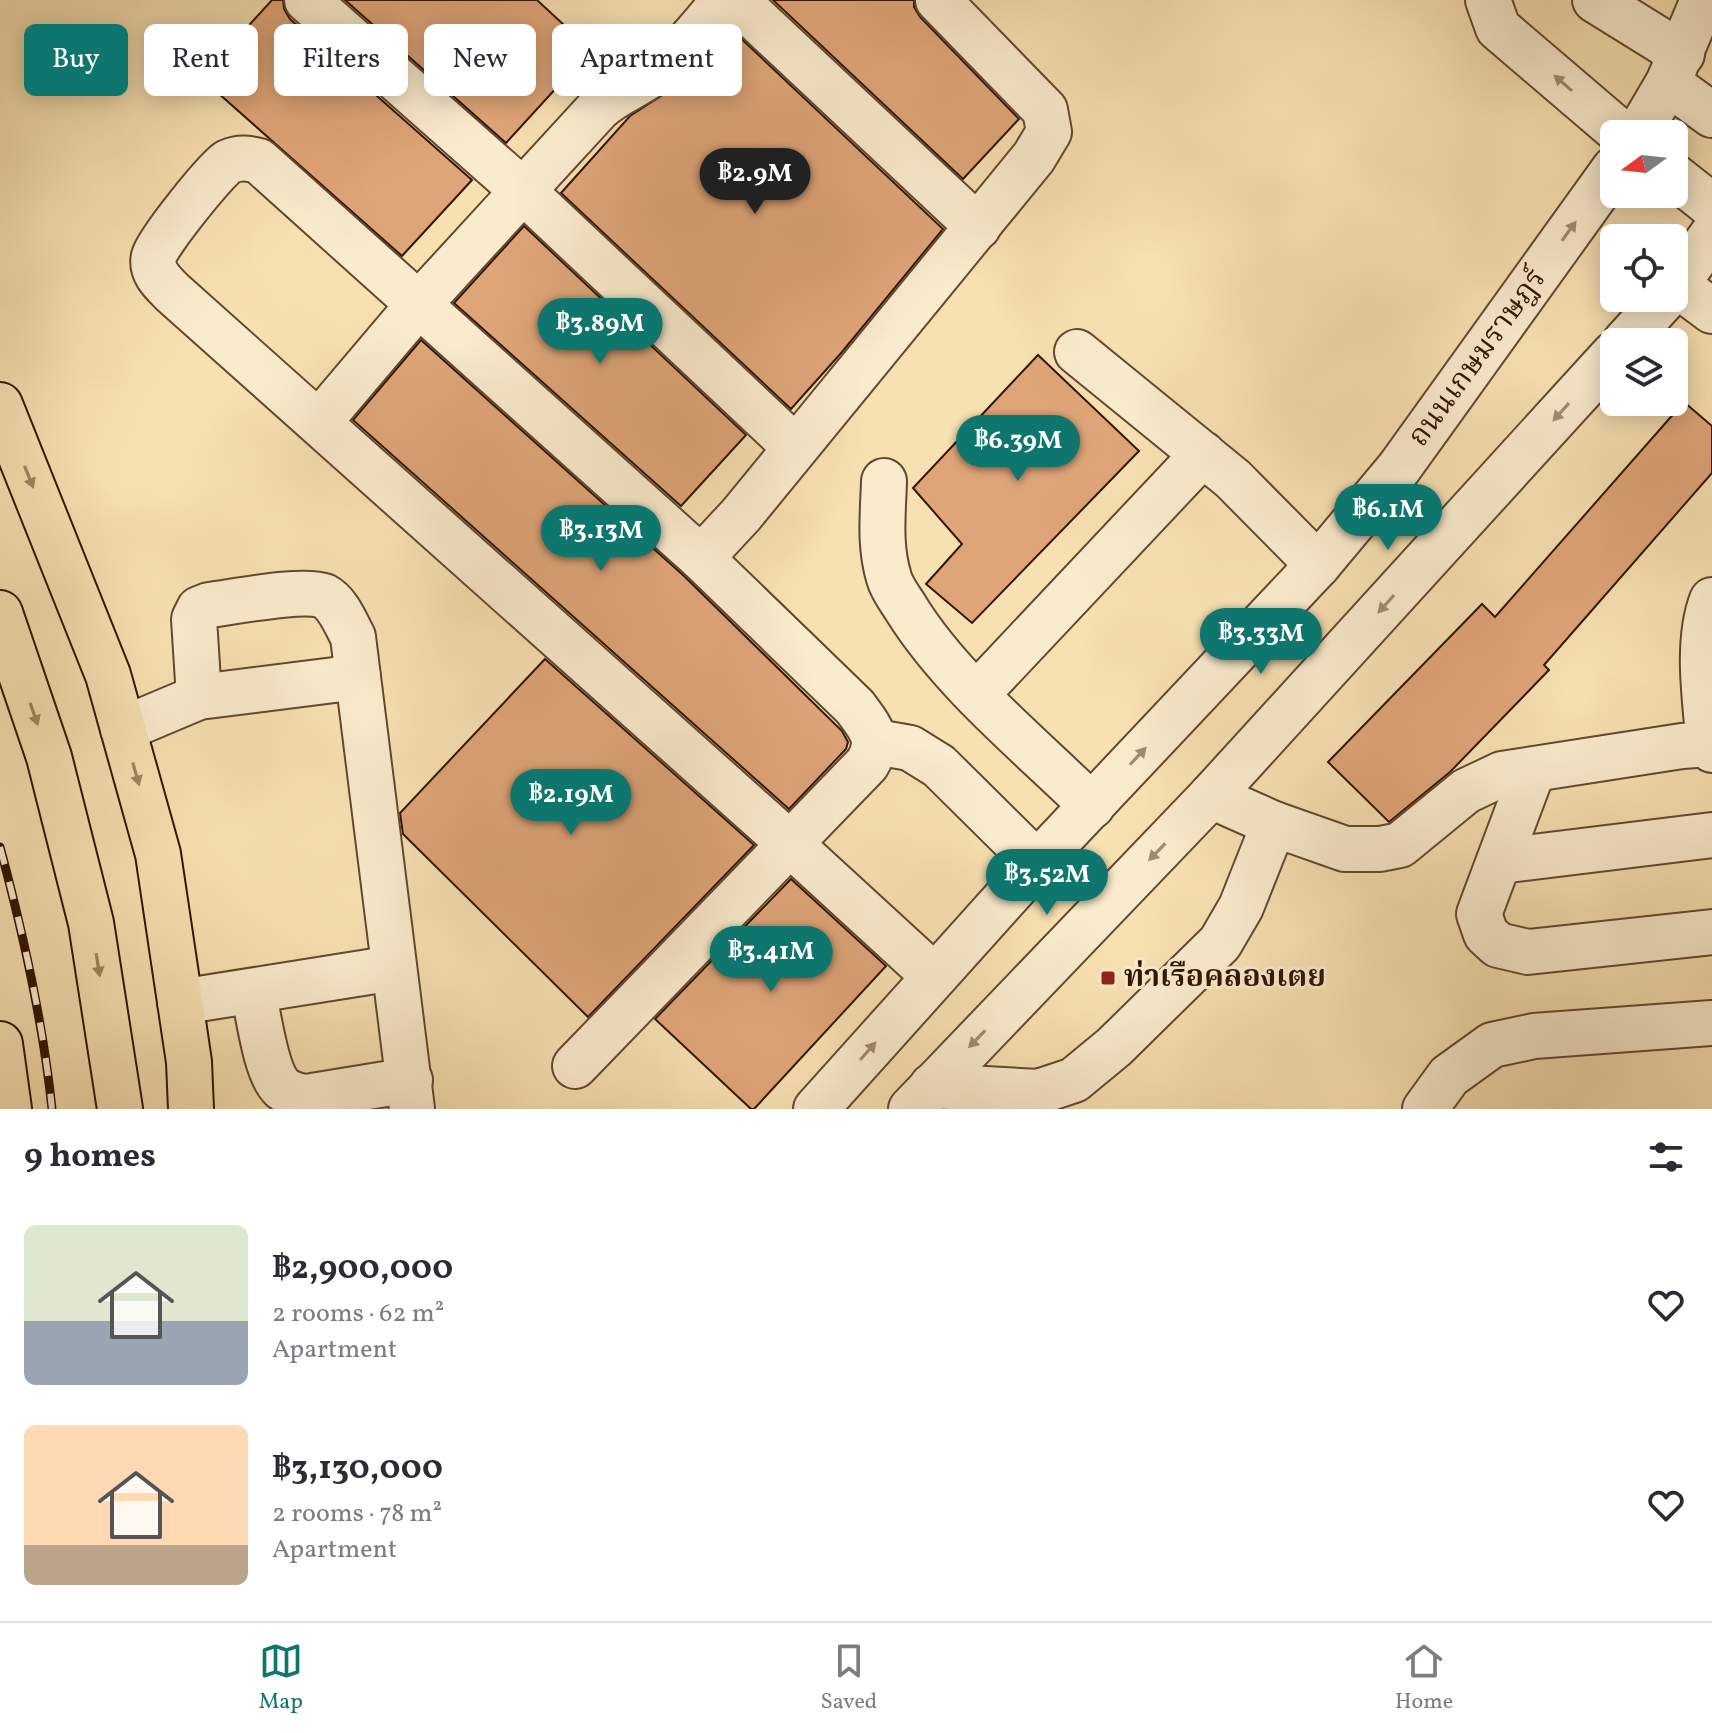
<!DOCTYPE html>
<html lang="en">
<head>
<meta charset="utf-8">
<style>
	:root { --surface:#fff; --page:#f7f7f7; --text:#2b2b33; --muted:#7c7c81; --line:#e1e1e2; --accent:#0f766e }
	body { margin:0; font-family:Vollkorn,"Noto Serif Thai",serif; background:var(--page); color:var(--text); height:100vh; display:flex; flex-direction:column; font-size:30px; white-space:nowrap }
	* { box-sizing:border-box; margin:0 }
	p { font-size:26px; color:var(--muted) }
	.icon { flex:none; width:44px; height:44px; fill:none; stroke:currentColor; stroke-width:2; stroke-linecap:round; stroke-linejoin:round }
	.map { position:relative; height:1109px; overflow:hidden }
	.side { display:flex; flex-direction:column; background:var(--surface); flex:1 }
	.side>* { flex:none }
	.banner { position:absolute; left:24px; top:24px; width:800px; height:72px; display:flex; gap:16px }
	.needle { width:52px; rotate:255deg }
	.tools { position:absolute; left:1600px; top:120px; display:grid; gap:16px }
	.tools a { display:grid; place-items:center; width:88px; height:88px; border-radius:12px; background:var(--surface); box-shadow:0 4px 20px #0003; font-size:40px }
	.price { position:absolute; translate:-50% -68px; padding:0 18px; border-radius:28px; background:var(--accent); color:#fff; font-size:26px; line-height:52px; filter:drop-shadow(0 2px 4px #0008) }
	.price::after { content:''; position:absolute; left:50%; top:48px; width:24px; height:18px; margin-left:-12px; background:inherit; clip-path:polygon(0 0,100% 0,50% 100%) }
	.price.on { background:#222; color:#fff }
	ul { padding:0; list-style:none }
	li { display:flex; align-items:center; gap:24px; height:200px; padding:0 24px }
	li span { display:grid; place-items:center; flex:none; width:224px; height:160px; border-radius:12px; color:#555 }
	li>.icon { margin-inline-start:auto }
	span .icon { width:96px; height:96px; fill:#fffc; stroke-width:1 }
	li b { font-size:34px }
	h2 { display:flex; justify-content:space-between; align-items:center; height:96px; padding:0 24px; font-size:34px }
	.pill { padding:0 28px; border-radius:12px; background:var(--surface); box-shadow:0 4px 20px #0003; font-size:28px; line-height:72px }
	.pill.on { background:var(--accent); color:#fff }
	.tab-bar { display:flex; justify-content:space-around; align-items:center; height:112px; border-top:2px solid var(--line); background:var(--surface); font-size:22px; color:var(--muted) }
	.tab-bar a { display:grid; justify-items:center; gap:4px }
	.tab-bar .on { color:var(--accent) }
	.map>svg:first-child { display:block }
	.building { fill:#dea579; stroke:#311502; stroke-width:2 }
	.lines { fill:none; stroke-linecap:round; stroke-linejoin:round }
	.minor-casing { stroke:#62482e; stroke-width:48 }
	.highway-casing { stroke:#311502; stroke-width:48 }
	.minor { stroke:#faebcd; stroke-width:44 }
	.highway { stroke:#f7e0b2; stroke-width:44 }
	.rail-casing { stroke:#311502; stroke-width:9 }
	.rail { stroke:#faebcd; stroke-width:6; stroke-dasharray:18; stroke-linecap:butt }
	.oneway { fill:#a08b72 }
	.oneway2 { fill:#9e8563 }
	.poi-dot { fill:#8f2418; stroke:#faebcd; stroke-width:3 }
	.labels { text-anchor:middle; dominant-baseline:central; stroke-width:6; stroke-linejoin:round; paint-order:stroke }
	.street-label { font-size:30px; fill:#311502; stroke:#faebcd }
	.poi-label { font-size:30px; font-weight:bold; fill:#311502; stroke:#faebcd; text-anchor:start }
</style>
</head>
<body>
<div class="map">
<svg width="1712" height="1109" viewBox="0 0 1712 1109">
	<rect width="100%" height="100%" fill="#f7e0b2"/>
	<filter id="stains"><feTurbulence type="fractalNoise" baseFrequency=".0025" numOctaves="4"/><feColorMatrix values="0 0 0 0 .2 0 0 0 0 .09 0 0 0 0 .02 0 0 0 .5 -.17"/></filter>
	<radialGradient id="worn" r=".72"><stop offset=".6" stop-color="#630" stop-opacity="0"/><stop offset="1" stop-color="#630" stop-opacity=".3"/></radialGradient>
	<!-- building -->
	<g class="building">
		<path d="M272,0H283L284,9L290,19L472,180L402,256L201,78Z"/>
		<path d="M345,0H537L591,50L506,143Z"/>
		<path d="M773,0H914V7L920,17L1019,119L963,179Z"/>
		<path d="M732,30L943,229L842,352L791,409L561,193L630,116L681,83Z"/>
		<path d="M524,226L746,435L681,506L454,303Z"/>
		<path d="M421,340L684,576L842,731L848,742L846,749L789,809L353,420Z"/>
		<path d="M1038,355L1139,451L972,623L926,584L962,544L913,488Z"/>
		<path d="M1684,402L1712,426V473L1544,665L1549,670L1450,772L1389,822L1328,762L1482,604L1495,617Z"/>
		<path d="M545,659L754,845L588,1017L403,834L400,813Z"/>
		<path d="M791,879L886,966L754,1109H751L655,1019Z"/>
	</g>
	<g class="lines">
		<!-- minor casing -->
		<g class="minor-casing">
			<g id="minor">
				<path d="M307,0L523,191L795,447"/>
				<path d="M736,0L978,227"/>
				<path d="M1488,0L1498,28L1622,134"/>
				<path d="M1595,0L1682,54"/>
				<path d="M1668,83L1712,115"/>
				<path d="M1638,134L1668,83L1703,0"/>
				<path d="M1674,176L1712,206"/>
				<path d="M1677,285L1712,311"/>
				<path d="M1674,288L1712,235"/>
				<path d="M1625,342L1665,298"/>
				<path d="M1077,352L1233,479L1318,565"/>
				<path d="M319,422L419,304L598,109C615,93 637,86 655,72C682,53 703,25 724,0"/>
				<path d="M884,481C883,514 879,545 889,578C892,589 901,600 907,610C952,682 1031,746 1092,806"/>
				<path d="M701,558L259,161C248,158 239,157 228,162C218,167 156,244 154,256C150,272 163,283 173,293L789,843L934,976"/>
				<path d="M977,694L1203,454"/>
				<path d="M199,697L194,619L199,609L209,605C234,602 303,588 324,596C338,603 346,624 353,637L412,1109"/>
				<path d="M123,729L199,697L358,677"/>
				<path d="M876,742L910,748L939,766L1037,863"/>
				<path d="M1709,744C1705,700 1696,641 1712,600"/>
				<path d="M1533,770L1479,914L1486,934L1498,945L1528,952L1712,932"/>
				<path d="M1211,796L1274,824L1345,849H1380L1400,845L1466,791L1502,774L1682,746L1709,744L1712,750"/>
				<path d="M1500,861L1712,835"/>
				<path d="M253,991C259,1015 265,1072 282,1088C290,1094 297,1096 306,1097L410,1080"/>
				<path d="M180,1002L394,968"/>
				<path d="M575,1066L867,764C882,739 870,728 855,707L701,558L741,515L1034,157L1049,132L1045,110L938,0"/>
				<path d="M932,1086L1038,1092L1074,1080L1114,1047L1220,943L1241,907L1274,824"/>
				<path d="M816,1109L1037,863L1318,565L1399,468L1614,169"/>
				<path d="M911,1109L1211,796L1614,354"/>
				<path d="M1425,1109L1449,1076L1492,1045L1534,1036L1712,1023"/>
			</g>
		</g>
		<!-- highway casing -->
		<g class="highway-casing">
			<g id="highway">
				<path d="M0,405L108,675L158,854L189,1062L191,1109"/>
				<path d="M0,613L49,757L91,923L120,1109"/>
				<path d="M0,1044L9,1109"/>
			</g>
		</g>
		<!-- minor -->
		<use href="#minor" class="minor"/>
		<!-- highway -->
		<use href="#highway" class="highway"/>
		<!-- rail casing -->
		<g class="rail-casing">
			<path id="rail" d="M0,847C23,933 43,1021 52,1109"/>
		</g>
		<!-- rail -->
		<use href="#rail" class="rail"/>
	</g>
	<!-- one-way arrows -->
	<defs><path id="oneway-solid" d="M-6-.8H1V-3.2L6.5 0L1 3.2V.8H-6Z" transform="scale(2)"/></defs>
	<g class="oneway">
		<use href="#oneway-solid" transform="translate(1563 83) rotate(-139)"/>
		<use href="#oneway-solid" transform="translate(1569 231) rotate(-54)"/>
		<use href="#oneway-solid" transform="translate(1561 412) rotate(132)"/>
		<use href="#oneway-solid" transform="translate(1386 604) rotate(132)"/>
		<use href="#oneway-solid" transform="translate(1138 756) rotate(-47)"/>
		<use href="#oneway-solid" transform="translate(1157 852) rotate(134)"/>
		<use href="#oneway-solid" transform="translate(977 1039) rotate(134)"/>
		<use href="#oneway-solid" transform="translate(868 1051) rotate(-49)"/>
	</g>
	<g class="oneway2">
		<use href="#oneway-solid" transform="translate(29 477) rotate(68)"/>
		<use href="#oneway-solid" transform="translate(34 714) rotate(71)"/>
		<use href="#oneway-solid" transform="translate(136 774) rotate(74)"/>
		<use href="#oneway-solid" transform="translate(98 965) rotate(81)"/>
	</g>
	<!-- markers -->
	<rect class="poi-dot" x="1100" y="970" width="16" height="16" rx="4"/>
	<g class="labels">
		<!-- street labels -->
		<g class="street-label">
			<text transform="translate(1478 358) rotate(-54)">ถนนเกษมราษฎร์</text>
		</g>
		<!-- poi labels -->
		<g class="poi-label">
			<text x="1124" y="978">ท่าเรือคลองเตย</text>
		</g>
	</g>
	<rect width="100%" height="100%" filter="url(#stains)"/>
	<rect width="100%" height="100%" fill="url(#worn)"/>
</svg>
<div class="tools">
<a><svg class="needle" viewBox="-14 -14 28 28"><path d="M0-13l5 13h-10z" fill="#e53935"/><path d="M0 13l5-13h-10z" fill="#7c7c81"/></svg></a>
<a><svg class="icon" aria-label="locate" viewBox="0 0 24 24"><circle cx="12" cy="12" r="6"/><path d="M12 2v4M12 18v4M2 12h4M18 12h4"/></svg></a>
<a><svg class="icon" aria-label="layers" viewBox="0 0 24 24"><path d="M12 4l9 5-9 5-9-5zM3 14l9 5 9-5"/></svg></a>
</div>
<b class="price on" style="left:755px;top:216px">฿2.9M</b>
<b class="price" style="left:600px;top:366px">฿3.89M</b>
<b class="price" style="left:1018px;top:483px">฿6.39M</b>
<b class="price" style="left:1388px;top:552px">฿6.1M</b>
<b class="price" style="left:601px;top:573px">฿3.13M</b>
<b class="price" style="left:1261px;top:676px">฿3.33M</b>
<b class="price" style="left:571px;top:837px">฿2.19M</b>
<b class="price" style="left:1047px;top:917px">฿3.52M</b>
<b class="price" style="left:771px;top:994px">฿3.41M</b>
<div class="banner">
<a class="pill on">Buy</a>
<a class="pill">Rent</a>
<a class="pill">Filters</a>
<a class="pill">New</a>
<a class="pill">Apartment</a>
</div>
</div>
<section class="side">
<h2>9 homes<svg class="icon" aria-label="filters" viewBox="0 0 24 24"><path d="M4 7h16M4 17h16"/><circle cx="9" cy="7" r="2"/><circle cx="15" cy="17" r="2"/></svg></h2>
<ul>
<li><span style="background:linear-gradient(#dfe7d0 60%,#9aa5b1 0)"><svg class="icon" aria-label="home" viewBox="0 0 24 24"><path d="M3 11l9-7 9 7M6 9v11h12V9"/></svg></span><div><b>฿2,900,000</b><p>2 rooms · 62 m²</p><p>Apartment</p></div><svg class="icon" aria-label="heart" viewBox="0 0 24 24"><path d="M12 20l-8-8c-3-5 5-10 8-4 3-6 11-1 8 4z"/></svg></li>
<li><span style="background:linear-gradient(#ffd9b3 75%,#b9a48a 0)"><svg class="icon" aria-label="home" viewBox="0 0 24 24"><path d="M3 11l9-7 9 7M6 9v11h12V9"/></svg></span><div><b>฿3,130,000</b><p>2 rooms · 78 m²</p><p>Apartment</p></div><svg class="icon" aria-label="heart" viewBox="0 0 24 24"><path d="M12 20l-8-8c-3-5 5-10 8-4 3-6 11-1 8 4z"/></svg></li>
</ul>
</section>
<nav class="tab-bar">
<a class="on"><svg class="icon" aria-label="map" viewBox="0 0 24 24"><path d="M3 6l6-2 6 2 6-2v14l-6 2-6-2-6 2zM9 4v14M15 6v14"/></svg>Map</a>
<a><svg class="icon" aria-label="saved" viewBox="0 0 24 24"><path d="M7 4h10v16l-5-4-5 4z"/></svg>Saved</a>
<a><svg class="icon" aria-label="home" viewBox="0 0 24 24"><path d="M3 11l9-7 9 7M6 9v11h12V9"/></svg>Home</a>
</nav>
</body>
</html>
